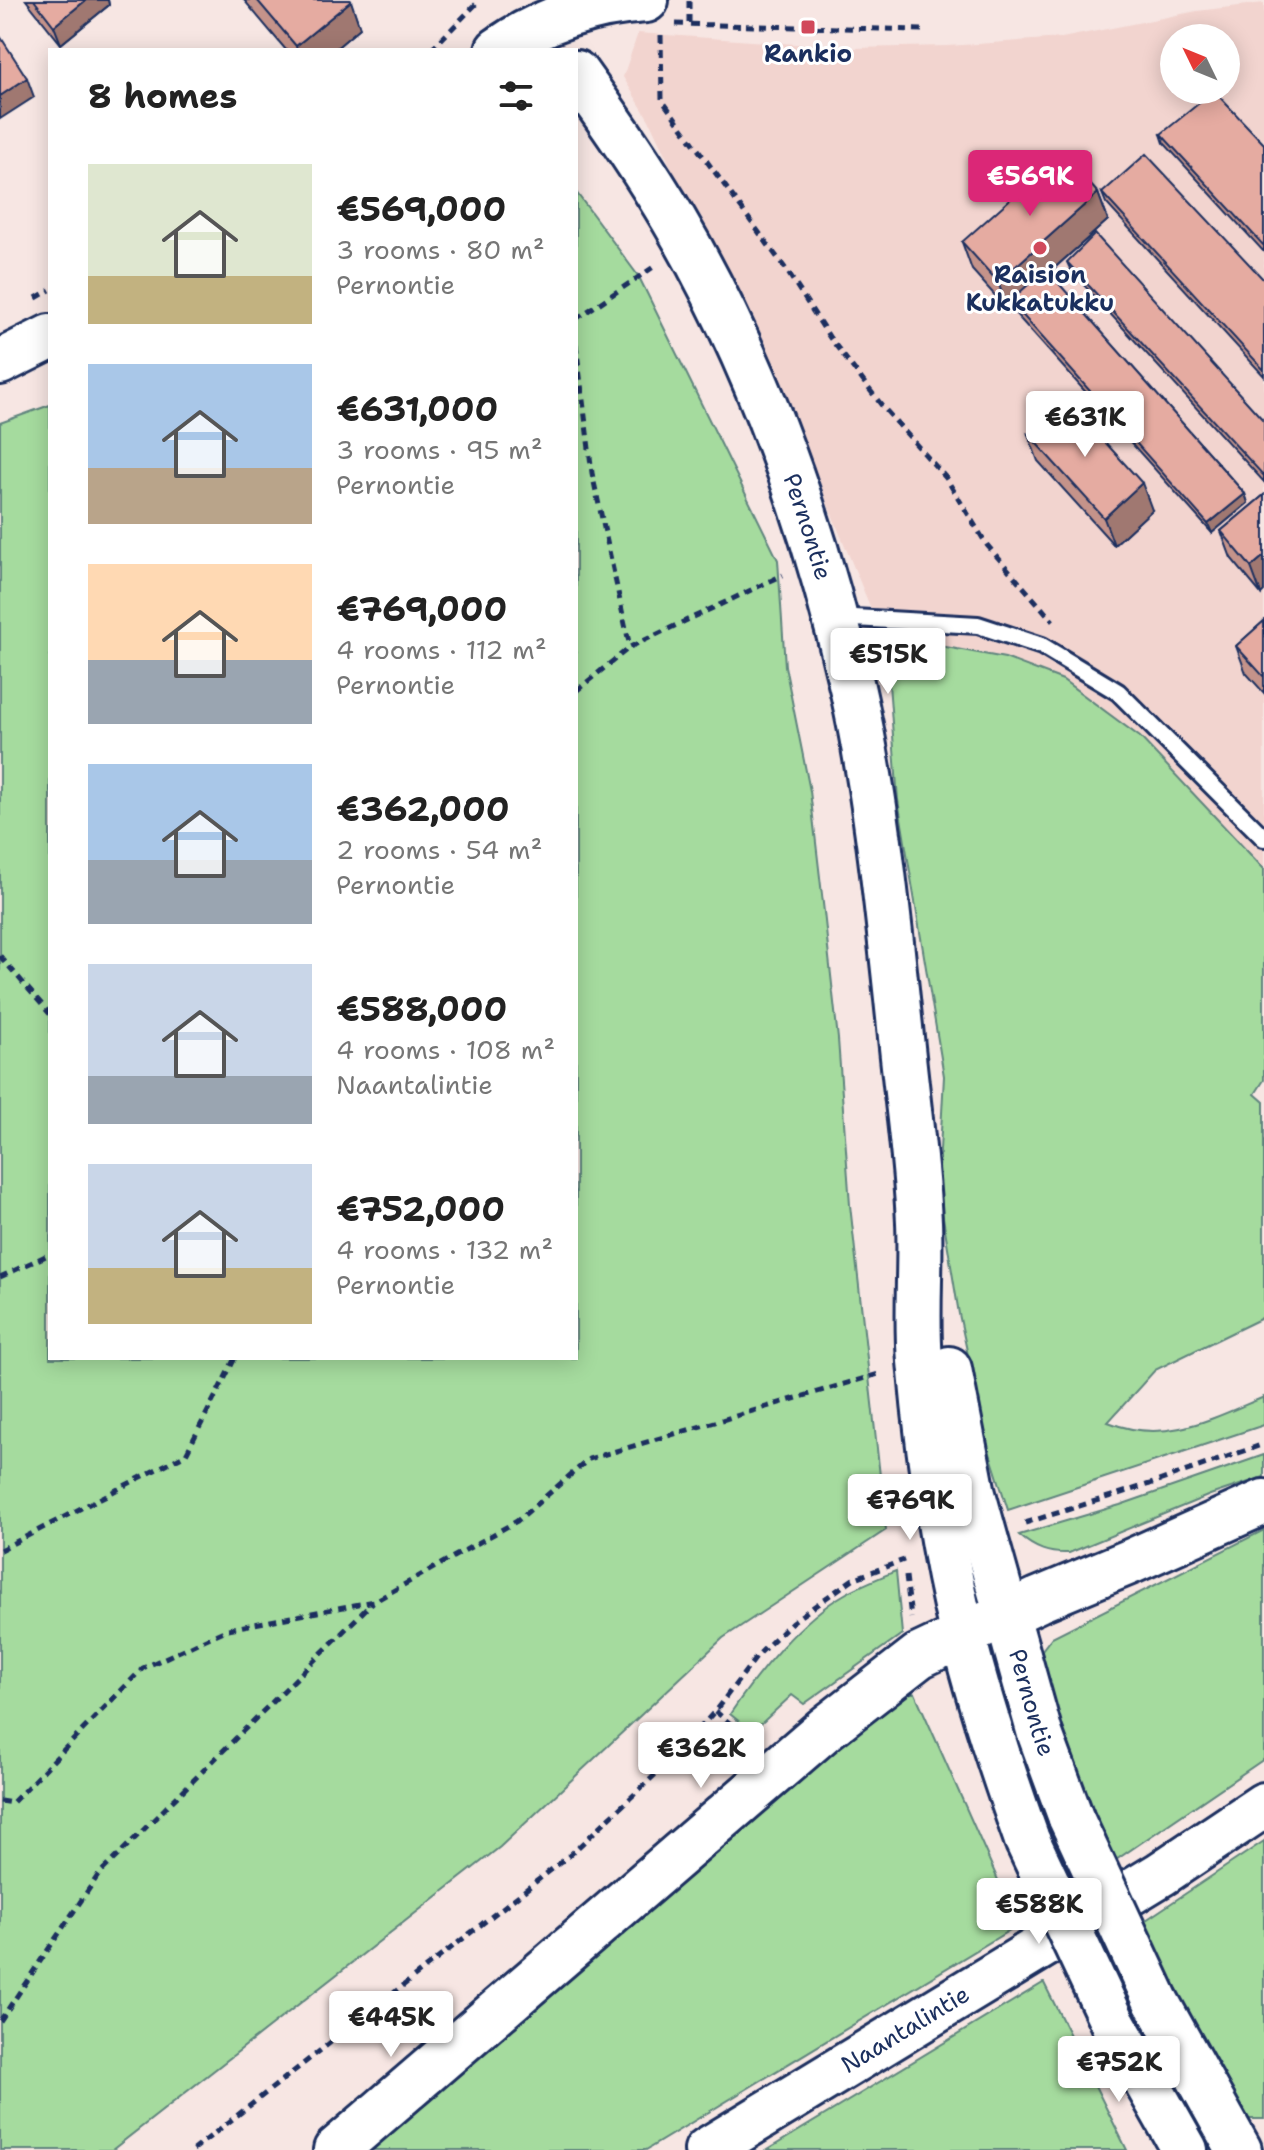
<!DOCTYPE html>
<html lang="en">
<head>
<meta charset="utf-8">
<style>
	:root { --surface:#fff; --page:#f2f2f2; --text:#222; --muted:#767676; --accent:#db2777 }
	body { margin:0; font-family:"Shantell Sans",sans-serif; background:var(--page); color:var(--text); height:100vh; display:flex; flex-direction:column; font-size:30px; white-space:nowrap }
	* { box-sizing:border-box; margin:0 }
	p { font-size:26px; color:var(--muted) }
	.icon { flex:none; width:44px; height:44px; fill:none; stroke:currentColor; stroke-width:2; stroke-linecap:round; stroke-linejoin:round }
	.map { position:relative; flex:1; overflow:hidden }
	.sheet { position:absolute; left:48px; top:48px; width:530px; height:1312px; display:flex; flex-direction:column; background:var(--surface); border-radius:0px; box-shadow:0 4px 20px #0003 }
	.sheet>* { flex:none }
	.needle { width:52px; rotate:313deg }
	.buttons { position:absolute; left:1160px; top:24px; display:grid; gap:16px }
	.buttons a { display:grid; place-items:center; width:80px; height:80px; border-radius:50%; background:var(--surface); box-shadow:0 4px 20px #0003; font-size:40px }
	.price { position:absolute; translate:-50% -68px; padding:0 18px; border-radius:8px; background:#fff; color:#222; font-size:26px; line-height:52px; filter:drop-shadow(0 2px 4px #0008) }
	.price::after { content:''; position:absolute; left:50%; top:48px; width:24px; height:18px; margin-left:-12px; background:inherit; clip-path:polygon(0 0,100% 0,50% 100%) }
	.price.current { background:var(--accent); color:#fff }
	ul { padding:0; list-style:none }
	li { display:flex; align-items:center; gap:24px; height:200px; padding:0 40px }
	li span { display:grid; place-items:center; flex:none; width:224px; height:160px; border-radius:0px; color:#555 }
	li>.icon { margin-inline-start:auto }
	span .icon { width:96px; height:96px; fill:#fffc; stroke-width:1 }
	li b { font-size:34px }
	h2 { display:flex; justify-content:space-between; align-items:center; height:96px; padding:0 40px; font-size:34px }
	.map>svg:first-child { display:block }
	.built { fill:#f2d4cf; fill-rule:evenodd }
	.green { fill:#a5db9e; stroke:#60857e; stroke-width:2 }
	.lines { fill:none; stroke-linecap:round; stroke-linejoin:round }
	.lane-casing { stroke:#1b2f5e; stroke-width:22 }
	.secondary-casing { stroke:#1b2f5e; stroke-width:50 }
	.path { stroke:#1b2f5e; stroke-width:5; stroke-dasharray:8 6; stroke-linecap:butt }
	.lane { stroke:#fff; stroke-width:16 }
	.secondary { stroke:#fff; stroke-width:44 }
	.secondary-bridge-casing { stroke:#1b2f5e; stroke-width:50; stroke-linecap:butt }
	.secondary-bridge { stroke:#fff; stroke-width:44 }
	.wall { fill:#c5938a; stroke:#1b2f5e; stroke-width:2 }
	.shaded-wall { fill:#a07871; stroke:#1b2f5e; stroke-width:2 }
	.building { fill:#e5aba1; stroke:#1b2f5e; stroke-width:2 }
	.poi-dot { fill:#d1495b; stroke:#fff; stroke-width:3 }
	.labels { text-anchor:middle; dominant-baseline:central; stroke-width:6; stroke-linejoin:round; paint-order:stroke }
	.poi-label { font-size:24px; font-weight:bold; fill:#1b2f5e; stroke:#fff }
	.street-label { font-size:24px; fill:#1b2f5e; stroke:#fff }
</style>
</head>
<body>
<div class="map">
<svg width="1264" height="2150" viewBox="0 0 1264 2150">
	<rect width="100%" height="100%" fill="#f7e6e3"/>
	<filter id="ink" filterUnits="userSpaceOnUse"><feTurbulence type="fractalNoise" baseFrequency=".0125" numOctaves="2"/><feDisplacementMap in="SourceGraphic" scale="16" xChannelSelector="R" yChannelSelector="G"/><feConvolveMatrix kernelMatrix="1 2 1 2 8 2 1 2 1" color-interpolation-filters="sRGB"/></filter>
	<g filter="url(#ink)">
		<!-- built -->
		<path class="built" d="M1264,3V869L1140,737L935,645H886L821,488L649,120L623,77L638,33L853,48L948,46L1062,38L1197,11ZM1174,38H1226V90H1174Z"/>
		<!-- green -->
		<g class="green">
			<path d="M576,192L639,277L778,560L785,666L810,791L824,912L838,1039L850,1205L886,1530L723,1638L500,1847L112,2150H0V423L50,405V1358H576Z"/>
			<path d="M886,645H935L1005,658L1063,680L1140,737L1264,869V1080L1255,1094L1264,1102V1317L1155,1370L1108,1422C1165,1445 1211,1419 1264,1397V1425L1008,1510L988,1447L959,1314L938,1187L944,1076L898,800Z"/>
			<path d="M1264,1455V1477L1210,1495L1069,1553C1049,1554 1035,1549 1019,1535L1120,1505Z"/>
			<path d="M1264,1530V1759L1110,1864L1062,1744L1039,1654L1052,1637Z"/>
			<path d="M896,1571L902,1634L804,1704L792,1695L752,1732L730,1714C758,1672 801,1619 845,1594C861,1585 879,1578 896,1571Z"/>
			<path d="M907,1693H915L1018,1925L646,2150H368L499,2040L521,2014L857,1725Z"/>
			<path d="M1264,1841V2119H1244L1235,2113L1140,1924Z"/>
			<path d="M1044,1983L1127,2150H767L1043,1983Z"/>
		</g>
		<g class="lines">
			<!-- lane casing -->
			<g class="lane-casing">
				<path id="lane" d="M836,617L978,625L1042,646L1118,692L1264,838"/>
			</g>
			<!-- secondary casing -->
			<g class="secondary-casing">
				<g id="secondary">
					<path d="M498,50C539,20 595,3 646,0"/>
					<path id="s1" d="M576,73C610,120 644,169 674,220C758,363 815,526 852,687C877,798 888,914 900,1027C906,1092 916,1157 919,1222C921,1268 916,1315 920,1361C928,1453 941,1546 963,1636C980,1705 1003,1773 1027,1840"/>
					<path d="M0,362L50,337"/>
					<path id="s2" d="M949,1369L973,1494L1040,1734L1071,1818"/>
					<path d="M1156,2001L1239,2150"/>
					<path d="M1113,2023L1185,2150"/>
					<path d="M336,2150L825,1729L919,1656L1038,1600L1132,1561L1264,1502"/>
					<path id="s3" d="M707,2150L1161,1874L1264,1805"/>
				</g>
			</g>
			<!-- path -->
			<g class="path">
				<path d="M689,1V24"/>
				<path d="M676,24L923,30"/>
				<path d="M661,35L662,100L785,268L830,338L883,407L946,478L987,545L1053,621"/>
				<path d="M431,50L480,0"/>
				<path d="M36,298L50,290"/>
				<path d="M576,319L655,266"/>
				<path d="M576,344L592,473L630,647"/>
				<path d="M576,691L630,647L783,575"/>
				<path d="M0,956L50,1014"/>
				<path d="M0,1277L50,1254"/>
				<path d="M1025,1523L1150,1484L1264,1444"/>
				<path d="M0,1550L186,1454L235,1358"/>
				<path d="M906,1576L911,1618"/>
				<path d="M715,1711L751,1741"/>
				<path d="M0,1801L12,1803L143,1668L228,1629L375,1601L517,1521L589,1459L882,1373"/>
				<path d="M0,2021L99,1874L373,1602"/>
				<path d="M193,2150L570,1855L675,1756L715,1711L758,1655L792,1622L853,1579L904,1560"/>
			</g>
			<!-- lane -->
			<use href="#lane" class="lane"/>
			<!-- secondary -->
			<use href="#secondary" class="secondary"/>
			<!-- secondary-bridge casing -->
			<g class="secondary-bridge-casing">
				<g id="secondary-bridge">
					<path d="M1071,1818L1156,2001"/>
					<path d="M1027,1840L1113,2023"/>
				</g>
			</g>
			<!-- secondary-bridge -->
			<use href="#secondary-bridge" class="secondary-bridge"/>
		</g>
		<!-- wall -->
		<g class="wall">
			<path d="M26,0H108L109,5L61,44Z"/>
			<path d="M244,0H350L360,28L334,50H286Z"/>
			<path d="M1161,134L1264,144V252L1164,143Z"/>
			<path d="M1098,193L1108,220L1049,273L1245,494L1248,503L1212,533L1013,311L1012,306L1008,310L972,270L962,242Z"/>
			<path d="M1102,193L1264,280V376L1106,203Z"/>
			<path d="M1067,262L1264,421V482L1071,271Z"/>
			<path d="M1028,434L1152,510L1114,545L1038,461Z"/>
			<path d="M1264,495L1261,594L1231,558L1221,531Z"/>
			<path d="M1264,621V693L1246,673L1236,646Z"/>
		</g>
		<!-- shaded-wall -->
		<g class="shaded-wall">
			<path d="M86,0H108L109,5L61,44L54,26Z"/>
			<path d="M351,1L360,28L334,50H297L296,46Z"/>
			<path d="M27,78L34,97L0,119V96Z"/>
			<path d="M1098,193L1108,220L1013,305L1010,301L1012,306L1008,310L998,282Z"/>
			<path d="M1142,483L1152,510L1114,545L1104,518Z"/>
			<path d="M1245,494L1248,503L1212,533L1208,524Z"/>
			<path d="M1264,556V591L1261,594L1251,567Z"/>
		</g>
		<!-- building -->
		<g class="building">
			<path d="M34,0H86L54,26Z"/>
			<path d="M257,0H350L351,1L296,46Z"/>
			<path d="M0,36L27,78L0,96Z"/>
			<path d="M1214,91L1264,144V246L1161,134Z"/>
			<path d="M1062,153L1098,193L998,282L962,242Z"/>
			<path d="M1146,154L1264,280V370L1102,193Z"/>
			<path d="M1095,234L1264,421V476L1067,262Z"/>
			<path d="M1046,269L1245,494L1208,524L1010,301Z"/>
			<path d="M1067,400L1142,483L1104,518L1028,434Z"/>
			<path d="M1264,495V556L1251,567L1221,531Z"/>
			<path d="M1264,621V677L1236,646Z"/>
		</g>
	</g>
	<!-- markers -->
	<g class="poi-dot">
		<rect x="800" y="19" width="16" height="16" rx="4"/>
		<circle cx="1040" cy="248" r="8"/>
	</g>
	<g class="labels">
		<!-- poi labels -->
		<g class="poi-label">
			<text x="808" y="54">Rankio</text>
			<text x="1040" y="275">Raision<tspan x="1040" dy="28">Kukkatukku</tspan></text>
		</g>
		<!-- street labels -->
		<g class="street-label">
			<text stroke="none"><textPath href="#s1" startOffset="512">Pernontie</textPath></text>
			<text stroke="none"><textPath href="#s2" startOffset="344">Pernontie</textPath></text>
			<text stroke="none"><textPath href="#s3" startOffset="232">Naantalintie</textPath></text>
		</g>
	</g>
</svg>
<div class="buttons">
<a><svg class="needle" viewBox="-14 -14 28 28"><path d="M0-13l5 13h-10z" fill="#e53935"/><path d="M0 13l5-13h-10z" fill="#767676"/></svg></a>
</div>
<b class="price current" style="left:1030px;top:218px">€569K</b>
<b class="price" style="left:1085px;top:459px">€631K</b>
<b class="price" style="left:888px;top:696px">€515K</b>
<b class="price" style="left:910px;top:1542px">€769K</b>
<b class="price" style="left:701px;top:1790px">€362K</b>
<b class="price" style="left:1039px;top:1946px">€588K</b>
<b class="price" style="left:391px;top:2059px">€445K</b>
<b class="price" style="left:1119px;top:2104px">€752K</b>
<section class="sheet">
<h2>8 homes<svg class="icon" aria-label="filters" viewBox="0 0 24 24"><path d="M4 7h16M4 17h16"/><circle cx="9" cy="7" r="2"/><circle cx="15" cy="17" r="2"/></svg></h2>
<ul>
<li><span style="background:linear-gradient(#dfe7d0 70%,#c2b280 0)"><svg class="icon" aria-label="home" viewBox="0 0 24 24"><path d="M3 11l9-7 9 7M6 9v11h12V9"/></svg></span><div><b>€569,000</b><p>3 rooms · 80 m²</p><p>Pernontie</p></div></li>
<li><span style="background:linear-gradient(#a9c7e8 65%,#b9a48a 0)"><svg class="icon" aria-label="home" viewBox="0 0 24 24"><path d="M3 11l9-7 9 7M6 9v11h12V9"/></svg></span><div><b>€631,000</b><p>3 rooms · 95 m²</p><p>Pernontie</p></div></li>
<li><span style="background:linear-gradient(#ffd9b3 60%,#9aa5b1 0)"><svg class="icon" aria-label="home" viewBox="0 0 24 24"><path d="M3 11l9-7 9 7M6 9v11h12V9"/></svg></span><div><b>€769,000</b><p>4 rooms · 112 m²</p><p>Pernontie</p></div></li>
<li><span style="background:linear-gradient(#a9c7e8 60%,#9aa5b1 0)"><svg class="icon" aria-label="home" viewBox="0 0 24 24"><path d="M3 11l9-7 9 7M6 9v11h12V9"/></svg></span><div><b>€362,000</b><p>2 rooms · 54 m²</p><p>Pernontie</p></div></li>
<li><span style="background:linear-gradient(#c9d6e8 70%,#9aa5b1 0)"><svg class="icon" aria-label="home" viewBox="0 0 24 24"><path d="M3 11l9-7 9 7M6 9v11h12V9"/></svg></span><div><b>€588,000</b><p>4 rooms · 108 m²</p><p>Naantalintie</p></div></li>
<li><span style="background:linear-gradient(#c9d6e8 65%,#c2b280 0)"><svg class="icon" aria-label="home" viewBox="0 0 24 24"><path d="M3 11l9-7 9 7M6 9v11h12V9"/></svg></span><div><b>€752,000</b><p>4 rooms · 132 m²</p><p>Pernontie</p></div></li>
</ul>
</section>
</div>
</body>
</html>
